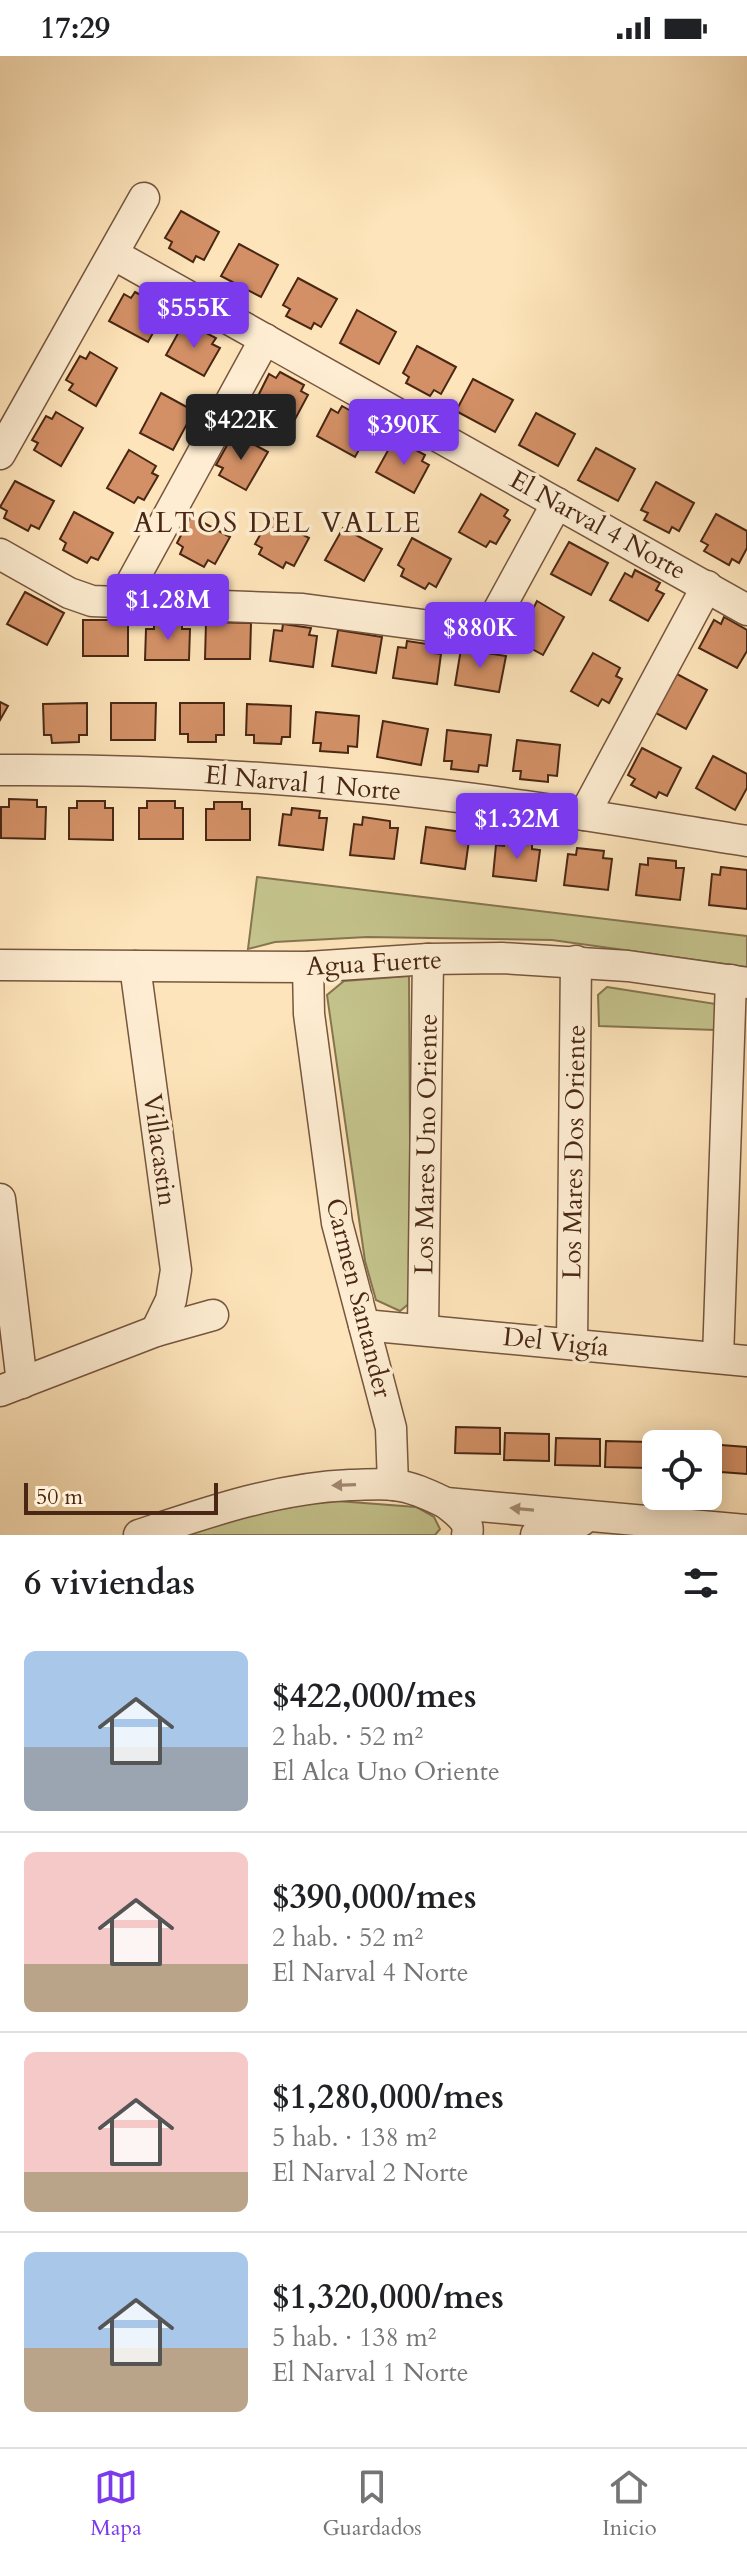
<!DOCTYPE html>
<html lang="es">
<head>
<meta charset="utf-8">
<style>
	:root { --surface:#fff; --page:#f2f2f2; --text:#202124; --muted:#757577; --line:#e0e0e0; --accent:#7c3aed }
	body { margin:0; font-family:Cardo,serif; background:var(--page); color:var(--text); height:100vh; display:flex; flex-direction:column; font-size:30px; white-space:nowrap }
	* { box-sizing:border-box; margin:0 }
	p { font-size:26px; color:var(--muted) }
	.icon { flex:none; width:44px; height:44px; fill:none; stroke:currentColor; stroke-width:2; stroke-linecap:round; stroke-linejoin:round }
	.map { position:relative; height:1479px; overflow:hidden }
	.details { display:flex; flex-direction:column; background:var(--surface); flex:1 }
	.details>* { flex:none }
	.fabs { position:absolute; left:642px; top:1374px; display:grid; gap:16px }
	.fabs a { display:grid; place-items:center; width:80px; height:80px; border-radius:12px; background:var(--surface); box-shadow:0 4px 20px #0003; font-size:40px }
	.scale { position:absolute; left:24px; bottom:20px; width:194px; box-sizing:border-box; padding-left:8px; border:4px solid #492714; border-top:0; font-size:22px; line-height:28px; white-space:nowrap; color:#492714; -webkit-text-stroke:6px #feedd2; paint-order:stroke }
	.price { position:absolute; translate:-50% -68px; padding:0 18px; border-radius:8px; background:var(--accent); color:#fff; font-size:26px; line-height:52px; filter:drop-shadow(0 2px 4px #0008) }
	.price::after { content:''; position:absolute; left:50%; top:48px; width:24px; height:18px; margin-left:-12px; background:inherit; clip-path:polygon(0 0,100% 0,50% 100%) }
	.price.active { background:#222; color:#fff }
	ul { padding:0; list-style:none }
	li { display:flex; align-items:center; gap:24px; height:200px; padding:0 24px }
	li+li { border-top:2px solid var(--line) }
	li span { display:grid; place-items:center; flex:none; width:224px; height:160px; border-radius:12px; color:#555 }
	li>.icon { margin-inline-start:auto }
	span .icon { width:96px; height:96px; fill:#fffc; stroke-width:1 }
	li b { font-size:34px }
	h2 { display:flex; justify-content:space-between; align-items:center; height:96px; padding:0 24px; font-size:34px }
	.status { display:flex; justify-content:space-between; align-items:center; height:56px; padding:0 40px; background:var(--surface); direction:ltr }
	.status svg { height:22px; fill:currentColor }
	.tab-bar { display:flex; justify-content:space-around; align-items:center; height:112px; border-top:2px solid var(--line); background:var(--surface); font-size:22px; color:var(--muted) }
	.tab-bar a { display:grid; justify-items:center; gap:4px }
	.tab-bar .active { color:var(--accent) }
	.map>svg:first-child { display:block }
	.green { fill:#c4c38c; stroke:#867550; stroke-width:2 }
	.building { fill:#d39066; stroke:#492714; stroke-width:2 }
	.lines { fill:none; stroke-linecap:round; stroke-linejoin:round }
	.minor-casing { stroke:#76563e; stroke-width:33 }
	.minor { stroke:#feedd2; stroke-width:30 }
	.oneway { fill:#a48a73 }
	.labels { text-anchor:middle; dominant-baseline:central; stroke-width:7; stroke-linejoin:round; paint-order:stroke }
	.street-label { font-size:26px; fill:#492714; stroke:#feedd2 }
	.neighbourhood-label { font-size:28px; letter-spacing:2px; fill:#492714; stroke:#feedd2 }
</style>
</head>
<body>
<div class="status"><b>17:29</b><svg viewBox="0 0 49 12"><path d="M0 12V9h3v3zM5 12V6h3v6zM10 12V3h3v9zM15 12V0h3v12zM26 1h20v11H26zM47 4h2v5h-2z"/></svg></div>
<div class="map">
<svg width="747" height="1479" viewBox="0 0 747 1479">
	<rect width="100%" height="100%" fill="#fee4ba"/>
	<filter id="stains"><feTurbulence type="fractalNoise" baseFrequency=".0025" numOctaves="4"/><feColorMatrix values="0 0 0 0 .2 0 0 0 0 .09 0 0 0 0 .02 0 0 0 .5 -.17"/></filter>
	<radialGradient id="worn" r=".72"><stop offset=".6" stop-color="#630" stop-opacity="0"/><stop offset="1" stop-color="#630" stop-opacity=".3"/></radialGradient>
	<!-- green -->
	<g class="green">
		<path d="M257,821L747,880V911L552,884L367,881L275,886L248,893Z"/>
		<path d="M409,920L411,1246L400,1255L376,1244L365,1205L327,939L344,925Z"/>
		<path d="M607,931L716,948L715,974L599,970L598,939Z"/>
		<path d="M324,1444L416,1451L434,1461L440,1473L435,1479H175L231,1458Z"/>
	</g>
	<!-- building -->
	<g class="building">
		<path d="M181,155L219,176L204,204L196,200L193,206L169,192L172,186L165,182Z"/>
		<path d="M239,188L278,209L261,241L221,220Z"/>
		<path d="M298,222L337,243L321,271L314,267L311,273L286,260L290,253L283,249Z"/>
		<path d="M135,236L159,249L156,255L163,259L148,286L109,265L124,238L131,242Z"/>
		<path d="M357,254L396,276L379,308L340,287Z"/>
		<path d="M191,269L216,282L212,288L220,292L204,320L166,299L181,272L188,275Z"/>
		<path d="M417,290L456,311L441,338L434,334L430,340L406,327L409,321L403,317Z"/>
		<path d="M90,296L117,312L96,350L69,334L73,328L66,324L80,300L86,303Z"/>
		<path d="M280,316L304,329L301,335L308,339L293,367L255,346L269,318L276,322Z"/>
		<path d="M473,323L513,344L495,376L456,355Z"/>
		<path d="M161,337L194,355L173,394L140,377Z"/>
		<path d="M342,350L367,364L363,370L370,374L355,401L317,380L331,353L338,357Z"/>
		<path d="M56,356L83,372L61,410L34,394L38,387L32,384L46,360L52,363Z"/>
		<path d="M536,357L575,378L558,410L519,389Z"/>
		<path d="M240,381L268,396L246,434L219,419L223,412L216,409L230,384L236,388Z"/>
		<path d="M401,386L425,399L422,405L429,409L414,437L376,416L391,389L397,392Z"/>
		<path d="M596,392L635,413L618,445L578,424Z"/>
		<path d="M129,394L156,410L152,417L158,420L144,444L138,441L134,447L107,432Z"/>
		<path d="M15,425L54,445L39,473L31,469L28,475L4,462L7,455L0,451Z"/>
		<path d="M656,426L694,447L679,475L672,471L669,477L644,464L648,457L641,454Z"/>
		<path d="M481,438L508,454L504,460L510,464L496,488L490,485L486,491L459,476Z"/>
		<path d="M74,456L113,477L98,504L91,501L87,507L63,494L66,487L60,483Z"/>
		<path d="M716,458L747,475V492L739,507L732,503L729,509L704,495L708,489L701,485Z"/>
		<path d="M191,460L230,481L215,508L208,504L204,511L180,498L183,491L177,487Z"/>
		<path d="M270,461L309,482L294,510L286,506L283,512L259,498L262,492L255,488Z"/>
		<path d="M343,472L382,493L364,525L325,504Z"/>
		<path d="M412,482L451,503L436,531L429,527L425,533L401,520L404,513L398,509Z"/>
		<path d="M569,486L608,507L591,539L551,518Z"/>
		<path d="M635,514L660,527L656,534L664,538L648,565L610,544L625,517L632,521Z"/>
		<path d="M25,536L64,557L47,589L7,568Z"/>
		<path d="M537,545L564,561L543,599L516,584L520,577L513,573L527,549L533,553Z"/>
		<path d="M724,561L747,574V595L737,612L699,592L714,564L721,568Z"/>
		<rect x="83" y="564" width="45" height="36"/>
		<path d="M154,566H182V573H190L189,604H145L146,573H154Z"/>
		<path d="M206,566L251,567L250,603H205Z"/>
		<path d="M283,568L311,572L309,579L317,580L313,611L270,605L274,574L282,575Z"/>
		<path d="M338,574L382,581L376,617L332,610Z"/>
		<path d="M407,585L434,589L433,597L441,598L437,628L393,622L398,591L406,592Z"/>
		<path d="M461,593L506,600L499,636L455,629Z"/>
		<path d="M593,597L620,612L616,620L622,623L609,647L602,643L598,650L571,635Z"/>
		<path d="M675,617L707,634L686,673L654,656Z"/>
		<path d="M0,646L8,650L0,664Z"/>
		<path d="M87,647V679H79V686L52,687L51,679H44L43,648Z"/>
		<path d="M111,647H156L155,684H111Z"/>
		<path d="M180,647H224V679H216V686H188V678H180Z"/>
		<path d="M247,648L291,650L290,681H282L281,688L254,687V679H246Z"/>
		<path d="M316,656L359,660L357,691L348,690V697L320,695L321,687H313Z"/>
		<path d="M383,665L428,673L421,709L377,701Z"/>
		<path d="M447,674L491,679L487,710L479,709L478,716L451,713L452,705H444Z"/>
		<path d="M517,684L560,689L557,720L548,719V726L520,723L521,715H513Z"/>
		<path d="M642,692L681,712L667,740L659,736L656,742L631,729L635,723L628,719Z"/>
		<path d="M713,700L747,718V732L735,754L696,732Z"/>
		<path d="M9,743L37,744V751H46L45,783L1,782V751H9Z"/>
		<path d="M77,745H105V752H113V784L69,783V752H77Z"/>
		<path d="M147,745H175V752H183V783H139V752H147Z"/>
		<path d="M214,746H242V753H250V784H206V753H214Z"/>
		<path d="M292,752L320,755L319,762H327L323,794L279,789L283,758L291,759Z"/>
		<path d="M363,761L390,765V772H398L394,803L350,799L354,768L362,769Z"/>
		<path d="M426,771L470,777L465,813L421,807Z"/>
		<path d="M505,783L532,786V793L540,794L536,825L493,820L496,789L504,790Z"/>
		<path d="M577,792L604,795L603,802L612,803L608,834L564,829L568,798L576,799Z"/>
		<path d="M648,802L676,805V812H684L680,844L636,839L640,808L648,809Z"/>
		<path d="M721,811L747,814V853L709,849L712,818L720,819Z"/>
		<path d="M456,1371L500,1372V1398L455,1397Z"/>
		<path d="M505,1377L549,1378V1405L504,1404Z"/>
		<path d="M556,1382L600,1383V1410L555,1409Z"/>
		<path d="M606,1385L650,1386L649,1412L605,1411Z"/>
		<path d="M656,1386L700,1387V1388H656L655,1413Z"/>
		<path d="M708,1388L747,1391V1418L708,1415Z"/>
	</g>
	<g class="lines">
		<!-- minor casing -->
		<g class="minor-casing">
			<g id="minor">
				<path d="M113,198L747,554"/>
				<path d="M0,398L144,142"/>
				<path d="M0,498L69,537L92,545L303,553L461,574C476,573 486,568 497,557L557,447"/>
				<path d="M120,548L265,283"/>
				<path d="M0,714C123,713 246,719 369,731C496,743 621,765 747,785"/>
				<path d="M584,759L707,530"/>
				<path d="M0,909L308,911L428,903L502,902L628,910L747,927"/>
				<path d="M135,910L176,1214L171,1244L156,1275"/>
				<path d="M308,911L309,958L337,1167L391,1372L393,1429"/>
				<path d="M0,1143L22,1327"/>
				<path d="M364,1269L747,1305"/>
				<path d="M423,1273L428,903"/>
				<path d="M572,1288L576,905"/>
				<path d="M718,1302L731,924"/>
				<path d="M0,1335L156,1275L213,1259"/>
				<path d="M446,1447C456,1456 471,1464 467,1479"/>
				<path d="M139,1479C208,1456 277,1432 350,1429C364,1429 380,1427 394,1429C413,1431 429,1439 446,1447L747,1474"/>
				<path d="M536,1479L581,1465"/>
			</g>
		</g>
		<!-- minor -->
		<use href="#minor" class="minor"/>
	</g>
	<!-- one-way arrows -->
	<defs><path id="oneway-solid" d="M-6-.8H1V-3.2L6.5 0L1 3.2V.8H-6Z" transform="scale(2)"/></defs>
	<g class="oneway">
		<use href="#oneway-solid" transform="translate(344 1429) rotate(178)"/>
		<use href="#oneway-solid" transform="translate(522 1453) rotate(-175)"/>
	</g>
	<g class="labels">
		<!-- street labels -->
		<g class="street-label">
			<text transform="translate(598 469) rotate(29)">El Narval 4 Norte</text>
			<text transform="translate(303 727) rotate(5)">El Narval 1 Norte</text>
			<text transform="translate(374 907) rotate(-3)">Agua Fuerte</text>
			<text transform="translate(426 1088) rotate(-89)">Los Mares Uno Oriente</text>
			<text transform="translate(160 1094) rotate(82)">Villacastin</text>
			<text transform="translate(574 1096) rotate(-89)">Los Mares Dos Oriente</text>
			<text transform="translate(359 1242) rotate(76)">Carmen Santander</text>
			<text transform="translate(556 1286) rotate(6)">Del Vigía</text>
		</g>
		<!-- neighbourhood labels -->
		<g class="neighbourhood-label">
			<text x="278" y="467">ALTOS DEL VALLE</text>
		</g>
	</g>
	<rect width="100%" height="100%" filter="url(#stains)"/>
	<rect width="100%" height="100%" fill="url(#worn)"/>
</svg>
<div class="fabs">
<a><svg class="icon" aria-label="locate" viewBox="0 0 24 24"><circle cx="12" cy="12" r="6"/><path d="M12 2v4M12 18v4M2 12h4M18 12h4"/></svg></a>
</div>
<div class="scale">50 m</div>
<b class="price" style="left:194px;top:294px">$555K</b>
<b class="price active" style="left:241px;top:406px">$422K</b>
<b class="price" style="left:404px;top:411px">$390K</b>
<b class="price" style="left:168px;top:586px">$1.28M</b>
<b class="price" style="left:480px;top:614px">$880K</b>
<b class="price" style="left:517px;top:805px">$1.32M</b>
</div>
<section class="details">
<h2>6 viviendas<svg class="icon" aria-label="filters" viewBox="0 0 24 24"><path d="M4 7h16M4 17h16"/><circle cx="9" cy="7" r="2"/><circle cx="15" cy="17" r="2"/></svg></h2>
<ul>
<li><span style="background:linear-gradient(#a9c7e8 60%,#9aa5b1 0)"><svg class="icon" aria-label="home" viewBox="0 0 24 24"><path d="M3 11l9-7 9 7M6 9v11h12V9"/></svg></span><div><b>$422,000/mes</b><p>2 hab. · 52 m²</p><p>El Alca Uno Oriente</p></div></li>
<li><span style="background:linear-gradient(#f6c9c9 70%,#b9a48a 0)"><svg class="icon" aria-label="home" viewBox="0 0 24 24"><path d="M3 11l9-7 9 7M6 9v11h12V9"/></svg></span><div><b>$390,000/mes</b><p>2 hab. · 52 m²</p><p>El Narval 4 Norte</p></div></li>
<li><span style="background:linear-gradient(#f6c9c9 75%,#b9a48a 0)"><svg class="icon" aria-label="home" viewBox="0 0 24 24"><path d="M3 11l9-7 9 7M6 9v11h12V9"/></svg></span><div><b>$1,280,000/mes</b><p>5 hab. · 138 m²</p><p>El Narval 2 Norte</p></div></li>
<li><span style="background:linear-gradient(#a9c7e8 60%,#b9a48a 0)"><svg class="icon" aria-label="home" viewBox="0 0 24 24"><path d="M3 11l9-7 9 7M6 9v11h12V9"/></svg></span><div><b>$1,320,000/mes</b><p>5 hab. · 138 m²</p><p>El Narval 1 Norte</p></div></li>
</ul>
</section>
<nav class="tab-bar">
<a class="active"><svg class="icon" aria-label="map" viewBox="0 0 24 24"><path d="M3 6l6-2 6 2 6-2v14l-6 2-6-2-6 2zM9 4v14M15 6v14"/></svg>Mapa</a>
<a><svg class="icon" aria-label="saved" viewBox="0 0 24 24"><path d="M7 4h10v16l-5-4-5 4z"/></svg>Guardados</a>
<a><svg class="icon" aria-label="home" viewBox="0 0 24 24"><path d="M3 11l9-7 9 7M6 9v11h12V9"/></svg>Inicio</a>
</nav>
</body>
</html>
